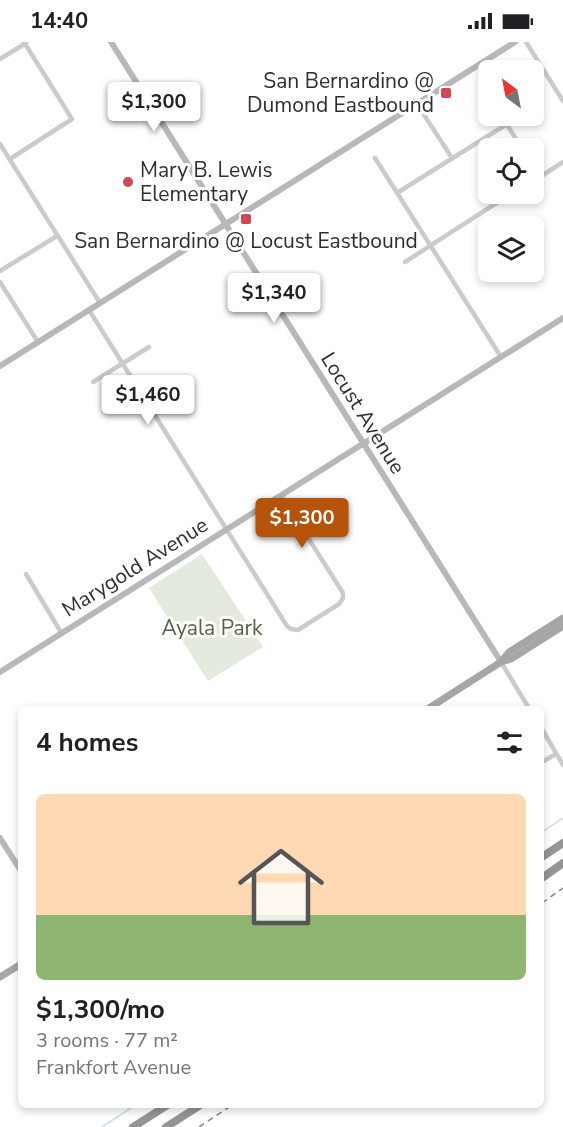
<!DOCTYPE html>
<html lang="en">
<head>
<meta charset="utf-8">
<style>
	:root { --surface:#fff; --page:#f2f2f2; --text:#202124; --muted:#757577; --line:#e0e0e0; --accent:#b45309 }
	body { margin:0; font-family:"Nunito Sans",sans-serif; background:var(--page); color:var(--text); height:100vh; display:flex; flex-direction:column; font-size:22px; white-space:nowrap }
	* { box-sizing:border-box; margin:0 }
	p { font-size:20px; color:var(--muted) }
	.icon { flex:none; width:33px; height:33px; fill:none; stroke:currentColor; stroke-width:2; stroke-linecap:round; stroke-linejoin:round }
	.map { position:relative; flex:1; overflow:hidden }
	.drawer { position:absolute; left:18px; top:664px; width:526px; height:402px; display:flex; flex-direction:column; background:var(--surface); border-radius:9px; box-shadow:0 3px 9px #0003 }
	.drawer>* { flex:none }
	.needle { width:39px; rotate:328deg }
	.fabs { position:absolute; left:478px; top:18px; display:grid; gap:12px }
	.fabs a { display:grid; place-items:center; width:66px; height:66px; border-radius:9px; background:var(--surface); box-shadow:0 3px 9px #0003; font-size:30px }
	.price { position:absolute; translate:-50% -51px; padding:0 14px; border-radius:6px; background:#fff; color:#222; font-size:20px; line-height:39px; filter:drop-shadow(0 2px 3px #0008) }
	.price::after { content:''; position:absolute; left:50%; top:36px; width:18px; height:14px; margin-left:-9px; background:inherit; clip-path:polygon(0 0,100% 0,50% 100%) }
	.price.selected { background:var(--accent); color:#fff }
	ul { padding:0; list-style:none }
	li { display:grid; align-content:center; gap:12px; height:318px; padding:0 18px }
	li+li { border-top:2px solid var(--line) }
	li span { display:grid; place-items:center; height:186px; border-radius:9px; color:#555 }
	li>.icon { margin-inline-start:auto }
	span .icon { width:108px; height:108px; fill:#fffc; stroke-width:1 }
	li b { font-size:26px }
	h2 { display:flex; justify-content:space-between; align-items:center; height:72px; padding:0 18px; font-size:26px }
	.status { display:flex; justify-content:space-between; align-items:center; height:42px; padding:0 30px; background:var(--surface); direction:ltr }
	.status svg { height:16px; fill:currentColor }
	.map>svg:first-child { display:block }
	.green { fill:#e4eade }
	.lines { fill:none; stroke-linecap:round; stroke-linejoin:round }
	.stream { stroke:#ccdee7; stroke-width:1.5 }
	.street { stroke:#cbcbcb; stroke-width:4.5 }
	.secondary { stroke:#b8b8b8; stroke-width:6 }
	.primary { stroke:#a6a6a6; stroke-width:7 }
	.highway { stroke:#959595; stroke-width:8 }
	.rail { stroke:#838383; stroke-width:1.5; stroke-dasharray:6 4.5; stroke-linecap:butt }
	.poi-dot { fill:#cf4655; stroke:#fff; stroke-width:2 }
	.labels { text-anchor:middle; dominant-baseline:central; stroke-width:6; stroke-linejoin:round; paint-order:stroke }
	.poi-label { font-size:21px; fill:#2e2e2e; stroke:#fff; text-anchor:end }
	.street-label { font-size:21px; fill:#2e2e2e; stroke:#fff }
	.park-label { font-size:21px; fill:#536441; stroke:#fff }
</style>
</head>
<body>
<div class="status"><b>14:40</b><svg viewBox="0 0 49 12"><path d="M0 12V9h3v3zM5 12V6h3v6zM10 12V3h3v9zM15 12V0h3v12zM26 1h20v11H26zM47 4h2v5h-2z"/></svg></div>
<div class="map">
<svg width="563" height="1085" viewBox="0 0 563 1085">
	<rect width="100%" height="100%" fill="#fff"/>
	<!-- green -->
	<path class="green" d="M202,512L263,605L208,639L149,546Z"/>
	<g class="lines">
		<!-- stream -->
		<g class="stream">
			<path d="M542,790L563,776"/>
			<path d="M102,1085L134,1064"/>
		</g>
		<!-- street -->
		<g class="street">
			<path d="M526,0L563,59"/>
			<path d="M0,17L26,1"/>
			<path d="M417,62L452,116"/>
			<path d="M501,74L522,106"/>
			<path d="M0,102L100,261"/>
			<path d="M375,116L501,315"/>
			<path d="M10,117L72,77L24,0"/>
			<path d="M534,125L540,135L563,120"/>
			<path d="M397,151L507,82"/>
			<path d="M405,220L509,153"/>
			<path d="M0,229L57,194"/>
			<path d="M0,240L38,300"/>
			<path d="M89,268L287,584L291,587L298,588L339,562L343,556V551L281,453"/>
			<path d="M93,340L149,305"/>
			<path d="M26,532L62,592"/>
			<path d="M501,620L530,668"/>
			<path d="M542,687L563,723"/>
			<path d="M542,720L556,712"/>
		</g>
		<!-- secondary -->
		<g class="secondary">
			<path d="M111,0L501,620"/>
			<path d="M0,324L515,0"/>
			<path d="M0,630L563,276"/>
			<path d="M0,796L21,829"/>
		</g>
		<!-- primary -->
		<g class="primary">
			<path d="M501,620L509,610L563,576"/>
			<path d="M426,668L501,620L511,617L563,584"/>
			<path d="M0,935L21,922"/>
		</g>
		<!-- highway -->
		<g class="highway">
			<path d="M542,815L563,801"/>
			<path d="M542,836L563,821"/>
			<path d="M133,1085L166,1064"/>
			<path d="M166,1085L199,1064"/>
		</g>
		<!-- rail -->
		<g class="rail">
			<path d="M542,861L563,846"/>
			<path d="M199,1085L231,1064"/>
		</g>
	</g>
	<!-- markers -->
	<g class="poi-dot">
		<rect x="440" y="45" width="12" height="12" rx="3"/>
		<circle cx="128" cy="140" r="6"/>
		<rect x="240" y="171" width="12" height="12" rx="3"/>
	</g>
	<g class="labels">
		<!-- poi labels -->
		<g class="poi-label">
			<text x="434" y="39">San Bernardino @<tspan x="434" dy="24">Dumond Eastbound</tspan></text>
			<text x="140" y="128" text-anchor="start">Mary B. Lewis<tspan x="140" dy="24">Elementary</tspan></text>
			<text x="246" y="199" text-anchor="middle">San Bernardino @ Locust Eastbound</text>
		</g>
		<!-- street labels -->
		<g class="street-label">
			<text transform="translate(363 371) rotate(58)">Locust Avenue</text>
			<text transform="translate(135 525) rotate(-32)">Marygold Avenue</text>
		</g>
		<!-- park labels -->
		<g class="park-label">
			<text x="212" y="586">Ayala Park</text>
		</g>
	</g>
</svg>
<div class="fabs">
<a><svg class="needle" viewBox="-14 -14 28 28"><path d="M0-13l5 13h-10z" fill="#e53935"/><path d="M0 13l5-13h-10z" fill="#757577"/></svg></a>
<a><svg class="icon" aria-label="locate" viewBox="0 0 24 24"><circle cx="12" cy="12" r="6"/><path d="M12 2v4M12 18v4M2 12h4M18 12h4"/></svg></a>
<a><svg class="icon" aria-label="layers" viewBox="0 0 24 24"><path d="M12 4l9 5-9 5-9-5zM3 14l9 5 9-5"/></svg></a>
</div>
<b class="price" style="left:154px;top:91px">$1,300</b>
<b class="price" style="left:274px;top:282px">$1,340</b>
<b class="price" style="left:148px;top:384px">$1,460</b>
<b class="price selected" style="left:302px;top:507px">$1,300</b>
<section class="drawer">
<h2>4 homes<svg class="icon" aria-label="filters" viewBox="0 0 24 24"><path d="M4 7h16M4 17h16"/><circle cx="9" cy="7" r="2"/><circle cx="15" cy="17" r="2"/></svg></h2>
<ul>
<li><span style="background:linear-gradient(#ffd9b3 65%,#8fb573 0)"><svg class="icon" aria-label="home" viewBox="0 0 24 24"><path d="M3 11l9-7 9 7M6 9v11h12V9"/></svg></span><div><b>$1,300/mo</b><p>3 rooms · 77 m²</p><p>Frankfort Avenue</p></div></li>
</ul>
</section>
</div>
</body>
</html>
